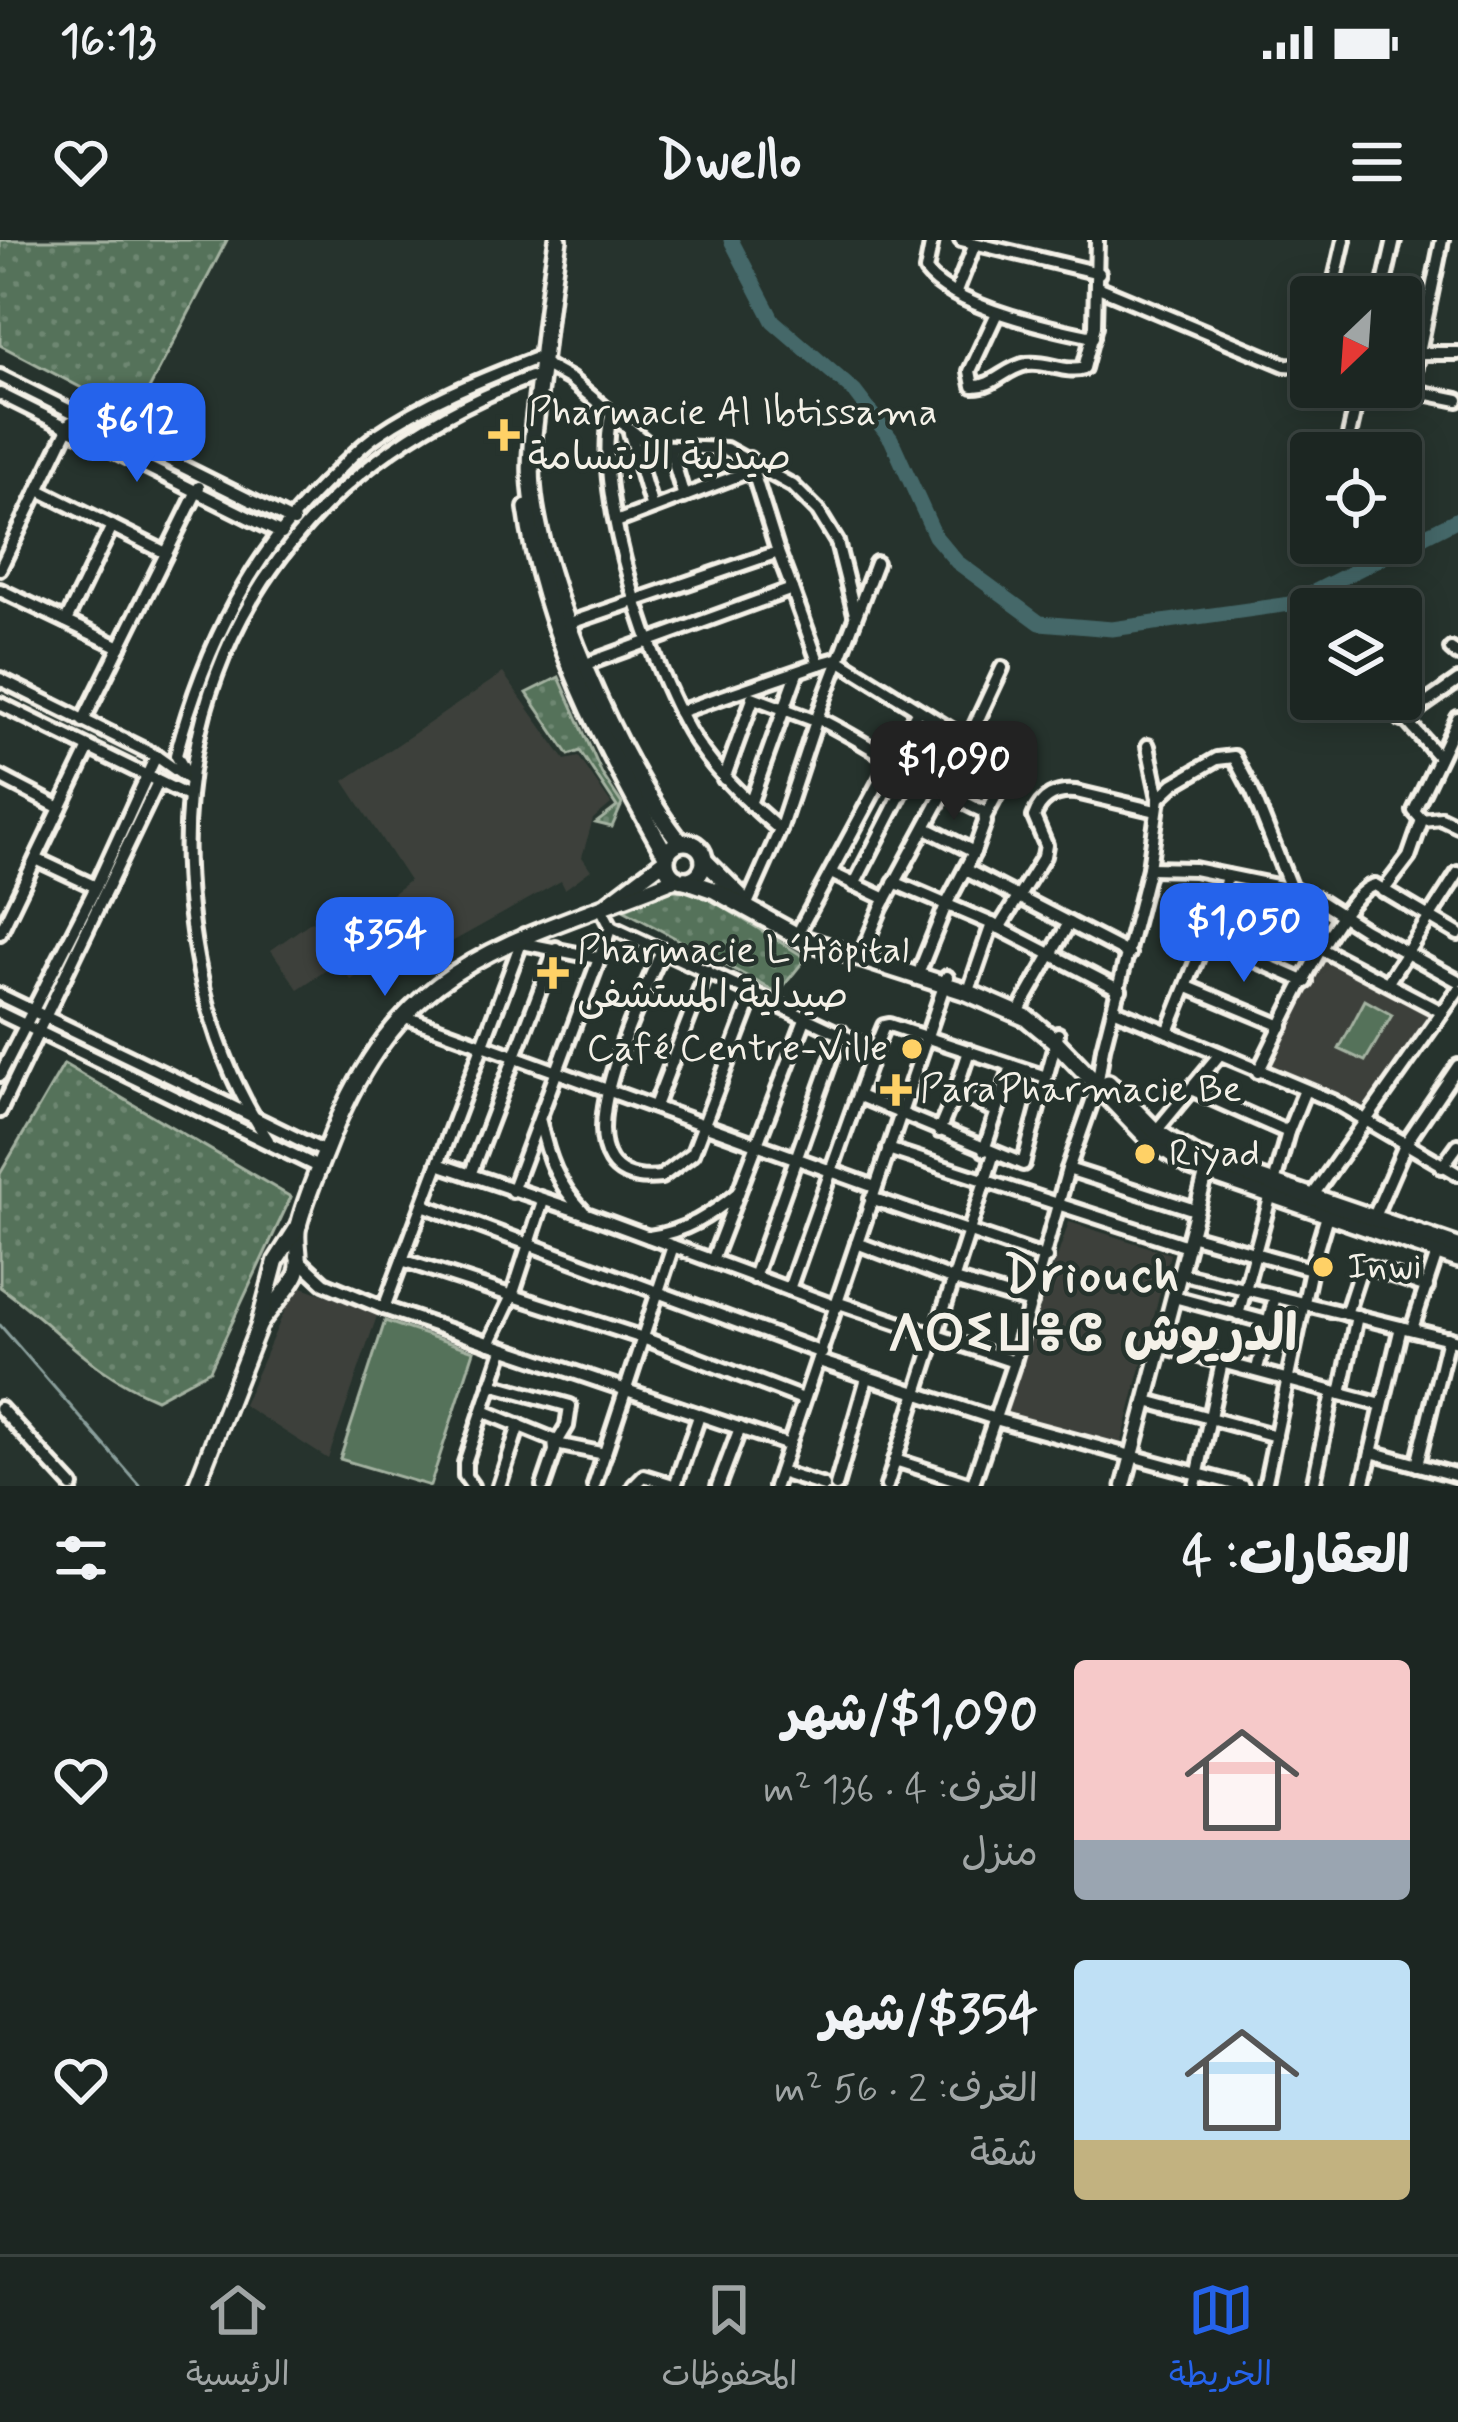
<!DOCTYPE html>
<html lang="ar">
<head>
<meta charset="utf-8">
<style>
	:root { --surface:#1c2622; --page:#252e2a; --text:#f1f3f6; --muted:#a0a5a5; --line:#3a4340; --accent:#2563eb }
	body { margin:0; font-family:Mynerve,"Playpen Sans Arabic","Noto Sans Tifinagh",sans-serif; background:var(--page); color:var(--text); direction:rtl; height:100vh; display:flex; flex-direction:column; font-size:45px; white-space:nowrap }
	* { box-sizing:border-box; margin:0 }
	p { font-size:39px; color:var(--muted) }
	.icon { flex:none; width:66px; height:66px; fill:none; stroke:currentColor; stroke-width:2; stroke-linecap:round; stroke-linejoin:round }
	.map { position:relative; height:1246px; overflow:hidden; direction:ltr }
	.sheet { display:flex; flex-direction:column; background:var(--surface); flex:1 }
	.sheet>* { flex:none }
	.needle { width:78px; rotate:205deg }
	.tools { position:absolute; left:1290px; top:36px; display:grid; gap:24px }
	.tools a { display:grid; place-items:center; width:132px; height:132px; border-radius:12px; background:var(--surface); box-shadow:0 6px 30px #0003,0 0 0 3px var(--line); font-size:60px }
	.price { position:absolute; translate:-50% -102px; padding:0 27px; border-radius:24px; background:var(--accent); color:#fff; font-size:39px; line-height:78px; filter:drop-shadow(0 3px 6px #0008) }
	.price::after { content:''; position:absolute; left:50%; top:72px; width:36px; height:27px; margin-left:-18px; background:inherit; clip-path:polygon(0 0,100% 0,50% 100%) }
	.price.selected { background:#222; color:#fff }
	ul { padding:0; list-style:none }
	li { display:flex; align-items:center; gap:36px; height:300px; padding:0 48px }
	li span { display:grid; place-items:center; flex:none; width:336px; height:240px; border-radius:12px; color:#555 }
	li>.icon { margin-inline-start:auto }
	span .icon { width:144px; height:144px; fill:#fffc; stroke-width:1 }
	li b { font-size:51px }
	h2 { display:flex; justify-content:space-between; align-items:center; height:144px; padding:0 48px; font-size:51px }
	.status { display:flex; justify-content:space-between; align-items:center; height:84px; padding:0 60px; background:var(--surface); direction:ltr }
	.status svg { height:33px; fill:currentColor }
	header { display:flex; justify-content:space-between; align-items:center; height:156px; padding:0 48px; background:var(--surface); font-size:54px; font-weight:700 }
	.tabs { display:flex; justify-content:space-around; align-items:center; height:168px; border-top:3px solid var(--line); background:var(--surface); font-size:33px; color:var(--muted) }
	.tabs a { display:grid; justify-items:center; gap:6px }
	.tabs .selected { color:var(--accent) }
	.map>svg:first-child { display:block }
	.built { fill:#3c413b }
	.grass { fill:url(#grass-dots); stroke:#a4b2a1; stroke-width:3 }
	.garden { fill:#55725a; stroke:#a4b2a1; stroke-width:3 }
	.lines { fill:none; stroke-linecap:round; stroke-linejoin:round }
	.stream { stroke:#8a9f9c; stroke-width:3 }
	.river { stroke:#446869; stroke-width:15 }
	.minor-casing { stroke:#f4f1e8; stroke-width:20 }
	.tertiary-casing { stroke:#f4f1e8; stroke-width:21 }
	.secondary-casing { stroke:#f4f1e8; stroke-width:22 }
	.primary-casing { stroke:#f4f1e8; stroke-width:24 }
	.minor { stroke:#26332d; stroke-width:10 }
	.tertiary { stroke:#26332d; stroke-width:12 }
	.secondary { stroke:#26332d; stroke-width:14 }
	.primary { stroke:#26332d; stroke-width:15 }
	.poi-dot { fill:#ffd166; stroke:#26332d; stroke-width:4.5 }
	.labels { text-anchor:middle; dominant-baseline:central; stroke-width:9; stroke-linejoin:round; paint-order:stroke }
	.poi-label { font-size:39px; fill:#f4f1e8; stroke:#26332d; text-anchor:start }
	.district-label { font-size:51px; font-weight:bold; letter-spacing:3px; fill:#f4f1e8; stroke:#26332d }
</style>
</head>
<body>
<div class="status"><b>16:13</b><svg viewBox="0 0 49 12"><path d="M0 12V9h3v3zM5 12V6h3v6zM10 12V3h3v9zM15 12V0h3v12zM26 1h20v11H26zM47 4h2v5h-2z"/></svg></div>
<header><svg class="icon" aria-label="menu" viewBox="0 0 24 24"><path d="M4 6h16M4 12h16M4 18h16"/></svg>Dwello<svg class="icon" aria-label="heart" viewBox="0 0 24 24"><path d="M12 20l-8-8c-3-5 5-10 8-4 3-6 11-1 8 4z"/></svg></header>
<div class="map">
<svg width="1458" height="1246" viewBox="0 0 1458 1246">
	<defs>
		<pattern id="grass-dots" width="8" height="8" patternUnits="userSpaceOnUse" patternTransform="scale(3)"><rect width="8" height="8" fill="#55725a"/><path d="M2 2h.1M6 6h.1" fill="none" stroke="#6e8772" stroke-width="1.8" stroke-linecap="round"/></pattern>
	</defs>
	<rect width="100%" height="100%" fill="#26332d"/>
	<filter id="ink" filterUnits="userSpaceOnUse"><feTurbulence type="fractalNoise" baseFrequency=".00833" numOctaves="2"/><feDisplacementMap in="SourceGraphic" scale="24" xChannelSelector="R" yChannelSelector="G"/><feConvolveMatrix kernelMatrix="1 2 1 2 8 2 1 2 1" color-interpolation-filters="sRGB"/></filter>
	<g filter="url(#ink)">
		<!-- built -->
		<g class="built">
			<path d="M503,433L565,520L579,517L611,564L593,579L582,617L591,630L565,649L561,641L450,703L435,680L351,740L337,723L298,749L271,710L312,681L328,703L409,641L344,541Z"/>
			<path d="M1326,714L1432,771L1363,867L1267,828Z"/>
			<path d="M1069,982L1170,1014L1121,1205L1005,1171Z"/>
			<path d="M302,1047L378,1073L328,1219L243,1165L293,1052Z"/>
		</g>
		<!-- grass -->
		<g class="grass">
			<path d="M0,0H227L135,176L0,105Z"/>
			<path d="M559,437L602,534L622,564L612,587L596,583L617,567L580,511L569,515L527,453Z"/>
			<path d="M669,650L699,652L806,718L778,753L623,670Z"/>
			<path d="M64,824L291,957L210,1130L156,1159C88,1131 57,1087 0,1047V934Z"/>
		</g>
		<!-- garden -->
		<g class="garden">
			<path d="M1365,760L1392,775L1365,821L1339,809Z"/>
			<path d="M385,1081L474,1111L430,1246L340,1219Z"/>
		</g>
		<g class="lines">
			<!-- stream -->
			<path class="stream" d="M0,1085L140,1246"/>
			<!-- river -->
			<path class="river" d="M731,0L773,81L855,152L891,199L935,296L957,322L1040,383L1112,389L1290,364L1458,279"/>
			<!-- minor casing -->
			<g class="minor-casing">
				<g id="minor">
					<path d="M932,0L926,31C953,67 1049,88 1093,97"/>
					<path d="M961,0L1099,33"/>
					<path d="M1442,0L1412,146L1419,152L1458,160"/>
					<path d="M1098,47L1285,125L1300,126L1311,105"/>
					<path d="M956,52L975,4"/>
					<path d="M1331,57L1344,0"/>
					<path d="M1381,57L1394,0"/>
					<path d="M997,73L970,131L973,146C994,147 1005,128 1027,124C1047,121 1066,134 1084,128L1095,86L1097,0"/>
					<path d="M1417,113H1458"/>
					<path d="M0,136L294,282"/>
					<path d="M0,154L282,294"/>
					<path d="M611,176C592,253 653,437 697,503C720,537 749,563 780,590"/>
					<path d="M630,193L652,268"/>
					<path d="M670,209L684,257"/>
					<path d="M1345,213L1360,147"/>
					<path d="M39,250L166,313"/>
					<path d="M616,282L750,231"/>
					<path d="M778,312L792,349"/>
					<path d="M876,323L817,478C875,506 926,546 984,572L985,582L974,612"/>
					<path d="M0,329L71,182"/>
					<path d="M0,350L120,407"/>
					<path d="M66,381L112,286"/>
					<path d="M570,383L778,312L749,219"/>
					<path d="M1451,409L1458,415"/>
					<path d="M586,424L792,349L819,424L837,419L969,501"/>
					<path d="M0,439L156,516L187,538"/>
					<path d="M752,457L816,481"/>
					<path d="M1387,459L1439,517"/>
					<path d="M0,464L188,556"/>
					<path d="M679,472L819,424"/>
					<path d="M1402,480L1458,441"/>
					<path d="M83,481L199,247"/>
					<path d="M1148,506L1159,558"/>
					<path d="M0,537L60,568"/>
					<path d="M724,539L753,459"/>
					<path d="M190,540L176,515C205,406 253,309 336,232C349,219 362,205 377,195C425,162 480,140 534,119L570,139L650,206L726,209L793,246L818,271L837,302L855,374"/>
					<path d="M750,564L797,433"/>
					<path d="M986,575L1021,509"/>
					<path d="M1422,580L1414,571L1458,478"/>
					<path d="M36,619L96,647"/>
					<path d="M1149,628L1194,629L1291,649L1316,659L1365,690L1458,741"/>
					<path d="M966,630L1129,714"/>
					<path d="M831,633L886,659"/>
					<path d="M1227,636L1222,657L1442,772"/>
					<path d="M894,642L992,684L1120,750"/>
					<path d="M854,645L912,532"/>
					<path d="M1383,651L1409,617L1422,580L1441,578L1458,586"/>
					<path d="M748,662L780,590L817,478"/>
					<path d="M601,668L611,687L874,810L789,1049"/>
					<path d="M801,687L918,470"/>
					<path d="M999,688L1044,616L1046,605L1034,577C1041,557 1057,550 1076,552L1156,571"/>
					<path d="M0,693L89,508"/>
					<path d="M1207,699L1306,742"/>
					<path d="M522,703L598,718"/>
					<path d="M662,710C643,758 540,951 661,937L693,913L754,753"/>
					<path d="M860,718L881,668L945,550L1002,428"/>
					<path d="M921,727L946,665L974,612L926,588"/>
					<path d="M1388,742L1458,633"/>
					<path d="M971,745L992,684"/>
					<path d="M1188,747L1282,786"/>
					<path d="M0,755C109,807 217,859 325,912"/>
					<path d="M1021,767L1069,683"/>
					<path d="M1113,769L1333,861L1458,934"/>
					<path d="M0,773L320,928"/>
					<path d="M403,776L875,947"/>
					<path d="M1168,792L1222,657"/>
					<path d="M874,810L884,786L889,785L1046,837"/>
					<path d="M1258,832C1277,796 1341,650 1375,645L1458,694"/>
					<path d="M0,835L96,647L156,516"/>
					<path d="M1193,850L1288,892"/>
					<path d="M955,853L969,811"/>
					<path d="M859,856L1023,924L1058,794"/>
					<path d="M655,866L707,731"/>
					<path d="M0,871L158,542"/>
					<path d="M540,882C548,918 557,944 583,971"/>
					<path d="M939,891L955,853L996,871"/>
					<path d="M1151,897L1220,814"/>
					<path d="M268,900C221,830 199,752 190,669C163,418 299,223 531,137"/>
					<path d="M888,909L1187,1006"/>
					<path d="M984,910L1012,826"/>
					<path d="M438,924L584,973L837,1067"/>
					<path d="M1442,927L1458,905"/>
					<path d="M1068,929L1195,970"/>
					<path d="M470,935L556,708"/>
					<path d="M512,951L611,687"/>
					<path d="M871,958L1046,1018"/>
					<path d="M1311,958L1458,750"/>
					<path d="M423,965L822,1113"/>
					<path d="M1373,979L1406,903L1458,826"/>
					<path d="M1190,995L1311,1029"/>
					<path d="M649,997C685,992 711,975 738,953"/>
					<path d="M857,1003L954,1040L1031,1063"/>
					<path d="M296,1017L324,1043L384,1068L789,1205"/>
					<path d="M402,1020L643,1098L803,1159"/>
					<path d="M712,1021L806,777"/>
					<path d="M1179,1033L1458,1101"/>
					<path d="M754,1037L841,792"/>
					<path d="M1174,1057L1267,1082"/>
					<path d="M839,1063L1014,1122"/>
					<path d="M384,1068L524,695"/>
					<path d="M1346,1074L1362,1025L1427,1047"/>
					<path d="M1238,1075L1288,892L1305,850"/>
					<path d="M1412,1089L1439,1007"/>
					<path d="M489,1104L512,1056L543,961"/>
					<path d="M1162,1106L1382,1165"/>
					<path d="M819,1121L995,1179L1242,1246"/>
					<path d="M1257,1129L1275,1056"/>
					<path d="M491,1144L570,1166L567,1186L556,1204L605,1214"/>
					<path d="M1341,1154L1357,1076"/>
					<path d="M1147,1161L1276,1196"/>
					<path d="M0,1168L72,1246"/>
					<path d="M483,1171L554,1200L555,1211L543,1246"/>
					<path d="M1371,1212L1458,1236"/>
					<path d="M895,1220L973,1245"/>
					<path d="M1417,1225L1448,1098"/>
					<path d="M780,1232L824,1246"/>
					<path d="M472,1246L465,1236V1223L503,1110"/>
					<path d="M499,1246L519,1185"/>
					<path d="M594,1246L673,1006"/>
					<path d="M634,1246L644,1236L676,1246"/>
					<path d="M675,1246L699,1176"/>
					<path d="M718,1246L740,1188"/>
					<path d="M775,1246L947,737"/>
					<path d="M836,1246L867,1138"/>
					<path d="M887,1246L994,913"/>
					<path d="M972,1246L1014,1122L1068,929L1097,847L1103,808L1149,628L1159,558L1174,544L1217,519L1234,517L1253,553L1291,649"/>
					<path d="M1195,1246L1222,1122"/>
					<path d="M1265,1246L1311,1029L1329,969"/>
					<path d="M1313,1246L1333,1153"/>
					<path d="M1363,1246L1401,1087"/>
				</g>
			</g>
			<!-- tertiary casing -->
			<g class="tertiary-casing">
				<path id="tertiary" d="M1124,1246L1209,923"/>
			</g>
			<!-- secondary casing -->
			<g class="secondary-casing">
				<g id="secondary">
					<path d="M608,663L666,619"/>
					<path d="M259,1085C269,1069 291,1048 297,1033C302,1019 295,1003 298,988C304,962 316,935 326,910C400,715 504,708 677,638"/>
					<path d="M196,1246L259,1085L276,1021L299,985"/>
				</g>
			</g>
			<!-- primary casing -->
			<g class="primary-casing">
				<g id="primary">
					<path d="M558,0C549,51 545,96 539,146C535,179 529,214 532,247C540,343 620,527 680,602"/>
					<path d="M527,268C543,390 606,510 666,615"/>
					<circle cx="685" cy="621" r="19"/>
					<path d="M704,620L739,655"/>
					<path d="M685,640L714,650L805,700L967,752L1027,778L1055,801L1149,899L1192,927L1458,1019"/>
					<path d="M1108,843L1155,891L1196,917L1458,1007"/>
				</g>
			</g>
			<!-- minor -->
			<use href="#minor" class="minor"/>
			<!-- tertiary -->
			<use href="#tertiary" class="tertiary"/>
			<!-- secondary -->
			<use href="#secondary" class="secondary"/>
			<!-- primary -->
			<use href="#primary" class="primary"/>
		</g>
	</g>
	<!-- markers -->
	<g class="poi-dot">
		<path d="M498 177h12v12h12v12h-12v12h-12v-12h-12v-12h12z"/>
		<path d="M547 715h12v12h12v12h-12v12h-12v-12h-12v-12h12z"/>
		<circle cx="912" cy="809" r="12"/>
		<path d="M890 832h12v12h12v12h-12v12h-12v-12h-12v-12h12z"/>
		<circle cx="1145" cy="914" r="12"/>
		<circle cx="1323" cy="1027" r="12"/>
	</g>
	<g class="labels">
		<!-- poi labels -->
		<g class="poi-label">
			<text x="528" y="173">Pharmacie Al Ibtissama<tspan x="528" dy="45">صيدلية الابتسامة</tspan></text>
			<text x="577" y="711">Pharmacie L´Hôpital<tspan x="577" dy="45">صيدلية المستشفى</tspan></text>
			<text x="888" y="809" text-anchor="end">Café Centre-Ville</text>
			<text x="920" y="850">ParaPharmacie Be</text>
			<text x="1169" y="914">Riyad</text>
			<text x="1347" y="1027">Inwi</text>
		</g>
		<!-- district labels -->
		<g class="district-label">
			<text x="1093" y="1037">Driouch<tspan x="1093" dy="59">ⴷⵔⵉⵡⴻⵛ الدريوش</tspan></text>
		</g>
	</g>
</svg>
<div class="tools">
<a><svg class="needle" viewBox="-14 -14 28 28"><path d="M0-13l5 13h-10z" fill="#e53935"/><path d="M0 13l5-13h-10z" fill="#a0a5a5"/></svg></a>
<a><svg class="icon" aria-label="locate" viewBox="0 0 24 24"><circle cx="12" cy="12" r="6"/><path d="M12 2v4M12 18v4M2 12h4M18 12h4"/></svg></a>
<a><svg class="icon" aria-label="layers" viewBox="0 0 24 24"><path d="M12 4l9 5-9 5-9-5zM3 14l9 5 9-5"/></svg></a>
</div>
<b class="price" style="left:137px;top:245px">$612</b>
<b class="price selected" style="left:954px;top:583px">$1,090</b>
<b class="price" style="left:1244px;top:745px">$1,050</b>
<b class="price" style="left:385px;top:759px">$354</b>
</div>
<section class="sheet">
<h2>العقارات: 4<svg class="icon" aria-label="filters" viewBox="0 0 24 24"><path d="M4 7h16M4 17h16"/><circle cx="9" cy="7" r="2"/><circle cx="15" cy="17" r="2"/></svg></h2>
<ul>
<li><span style="background:linear-gradient(#f6c9c9 75%,#9aa5b1 0)"><svg class="icon" aria-label="home" viewBox="0 0 24 24"><path d="M3 11l9-7 9 7M6 9v11h12V9"/></svg></span><div><b>$1,090/شهر</b><p>الغرف: 4 · 136 m²</p><p>منزل</p></div><svg class="icon" aria-label="heart" viewBox="0 0 24 24"><path d="M12 20l-8-8c-3-5 5-10 8-4 3-6 11-1 8 4z"/></svg></li>
<li><span style="background:linear-gradient(#bfe0f5 75%,#c2b280 0)"><svg class="icon" aria-label="home" viewBox="0 0 24 24"><path d="M3 11l9-7 9 7M6 9v11h12V9"/></svg></span><div><b>$354/شهر</b><p>الغرف: 2 · 56 m²</p><p>شقة</p></div><svg class="icon" aria-label="heart" viewBox="0 0 24 24"><path d="M12 20l-8-8c-3-5 5-10 8-4 3-6 11-1 8 4z"/></svg></li>
</ul>
</section>
<nav class="tabs">
<a class="selected"><svg class="icon" aria-label="map" viewBox="0 0 24 24"><path d="M3 6l6-2 6 2 6-2v14l-6 2-6-2-6 2zM9 4v14M15 6v14"/></svg>الخريطة</a>
<a><svg class="icon" aria-label="saved" viewBox="0 0 24 24"><path d="M7 4h10v16l-5-4-5 4z"/></svg>المحفوظات</a>
<a><svg class="icon" aria-label="home" viewBox="0 0 24 24"><path d="M3 11l9-7 9 7M6 9v11h12V9"/></svg>الرئيسية</a>
</nav>
</body>
</html>
